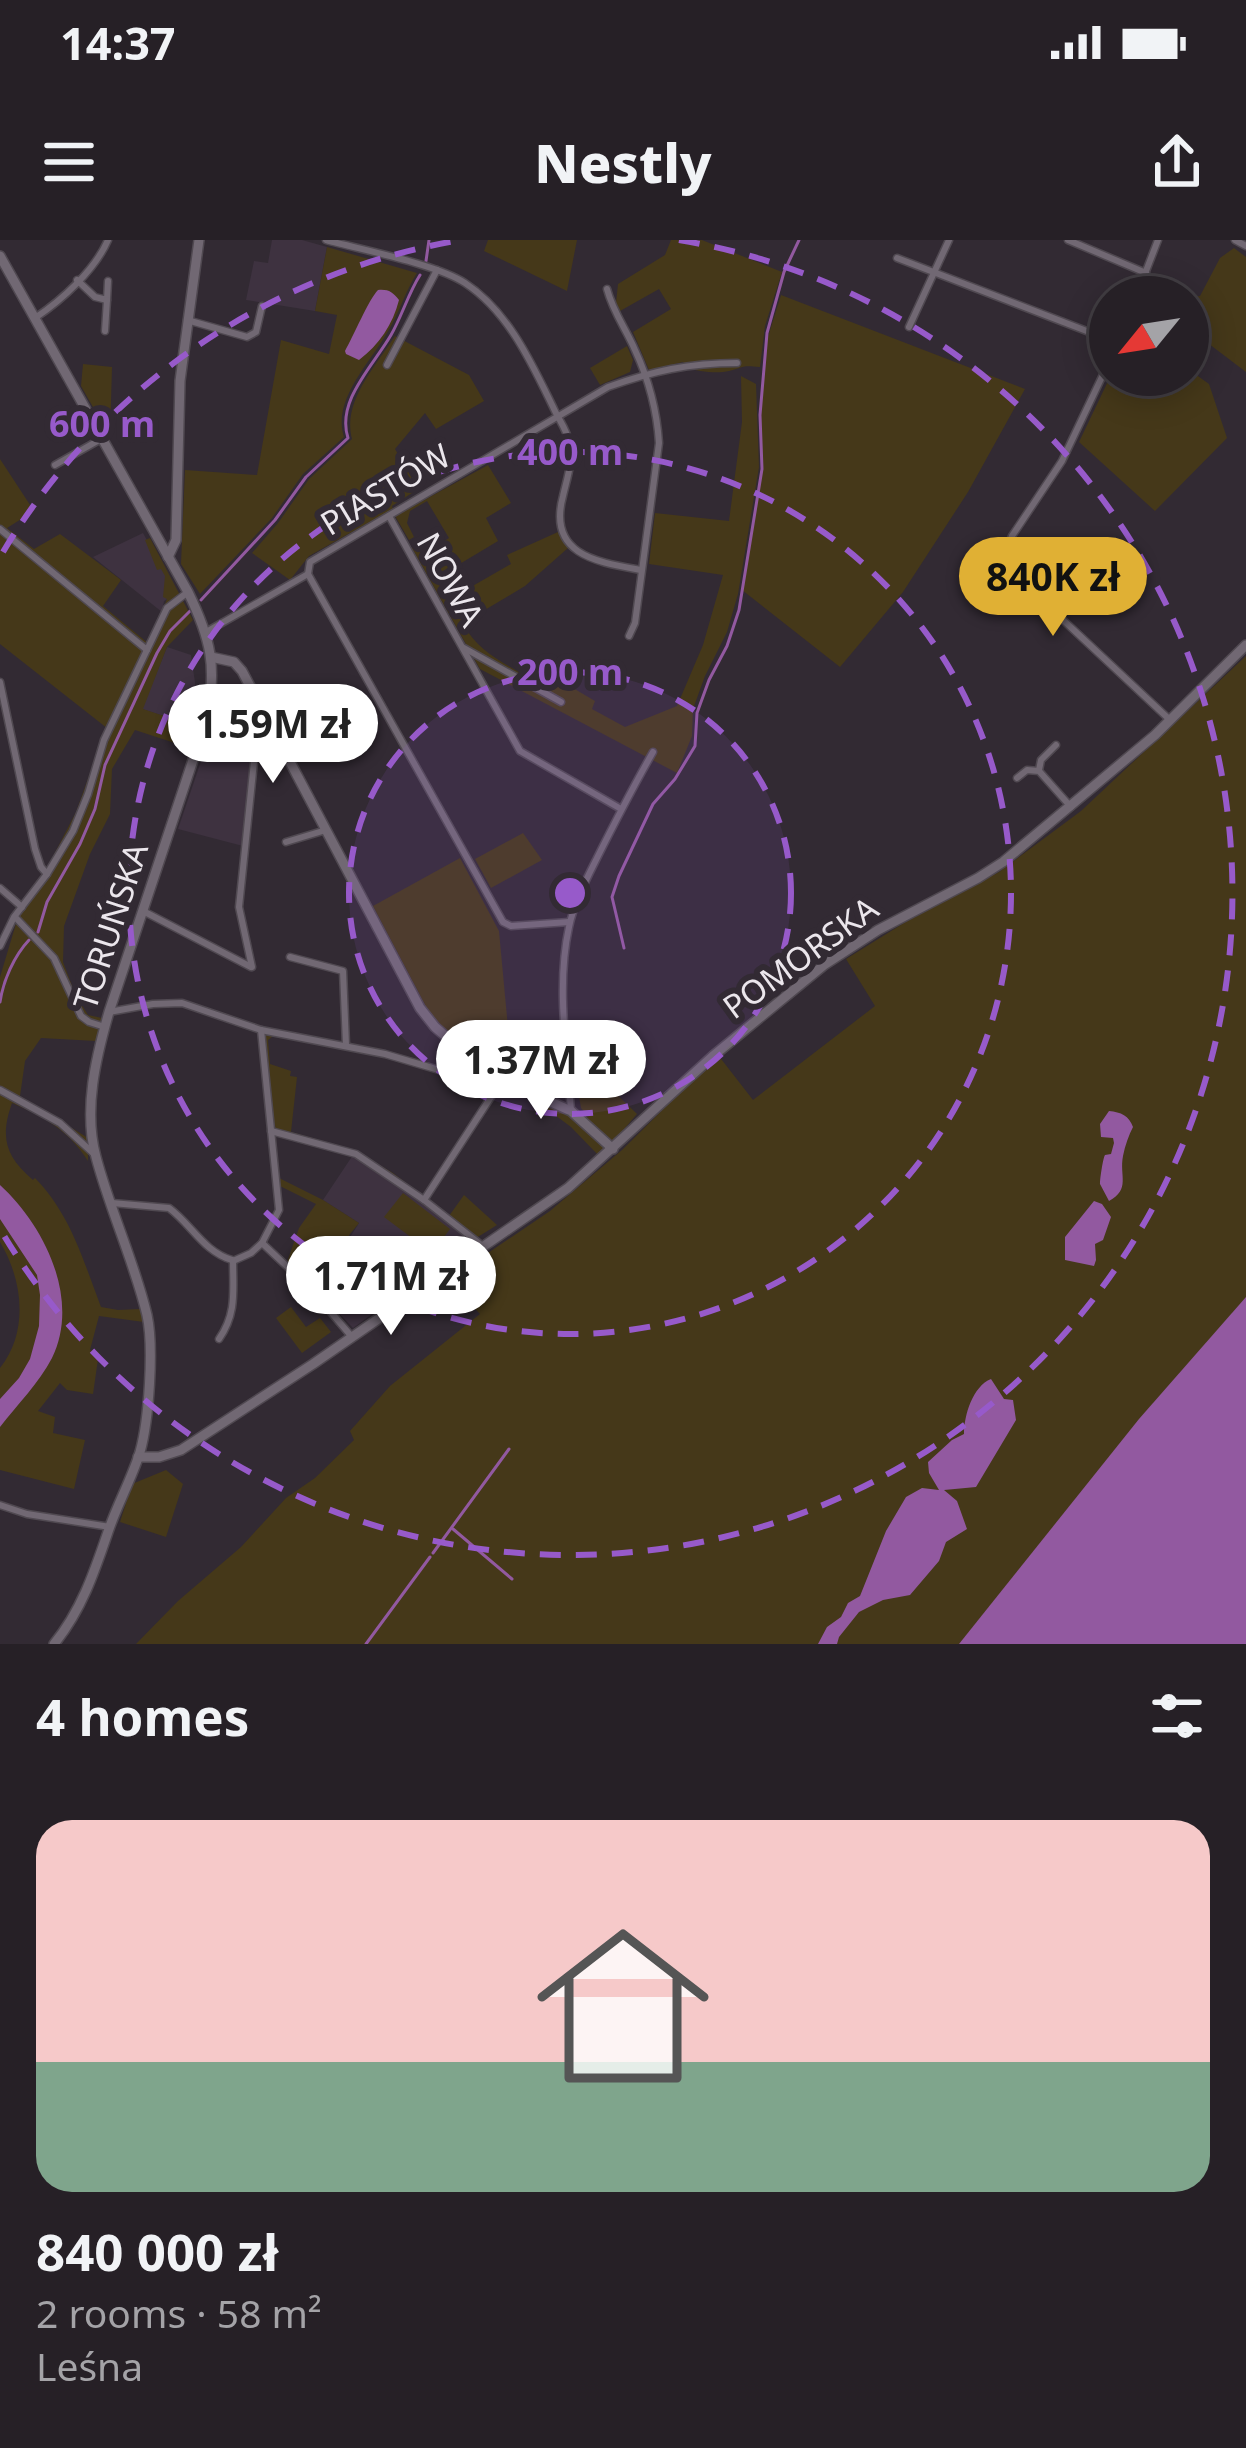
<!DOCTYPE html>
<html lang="en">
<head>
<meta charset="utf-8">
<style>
	:root { --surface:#262026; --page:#2e282e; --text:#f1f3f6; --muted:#a4a3a7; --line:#423e43; --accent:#e0b034 }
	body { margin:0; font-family:"Noto Sans",sans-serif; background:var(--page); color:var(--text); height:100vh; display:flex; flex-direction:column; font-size:45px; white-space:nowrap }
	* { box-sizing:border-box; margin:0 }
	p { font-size:39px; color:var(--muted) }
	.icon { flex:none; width:66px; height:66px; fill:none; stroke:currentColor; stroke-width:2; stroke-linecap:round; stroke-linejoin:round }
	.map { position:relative; height:1404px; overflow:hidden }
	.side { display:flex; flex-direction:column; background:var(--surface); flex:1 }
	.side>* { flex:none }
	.needle { width:78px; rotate:240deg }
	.controls { position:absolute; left:1089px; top:36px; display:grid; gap:24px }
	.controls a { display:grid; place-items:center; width:120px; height:120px; border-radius:50%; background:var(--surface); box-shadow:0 6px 30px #0003,0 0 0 3px var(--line); font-size:60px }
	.price { position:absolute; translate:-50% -102px; padding:0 27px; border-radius:42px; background:#fff; color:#222; font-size:39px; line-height:78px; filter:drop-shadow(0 3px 6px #0008) }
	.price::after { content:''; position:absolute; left:50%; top:72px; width:36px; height:27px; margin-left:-18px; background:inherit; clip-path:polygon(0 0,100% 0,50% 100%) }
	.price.current { background:var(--accent); color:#111 }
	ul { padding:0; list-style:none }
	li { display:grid; align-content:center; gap:24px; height:636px; padding:0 36px }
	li+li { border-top:3px solid var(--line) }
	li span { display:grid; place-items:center; height:372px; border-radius:36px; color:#555 }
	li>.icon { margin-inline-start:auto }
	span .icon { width:216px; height:216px; fill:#fffc; stroke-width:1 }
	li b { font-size:51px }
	h2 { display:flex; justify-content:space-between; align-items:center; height:144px; padding:0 36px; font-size:51px }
	.status { display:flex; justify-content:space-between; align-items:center; height:84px; padding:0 60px; background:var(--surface); direction:ltr }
	.status svg { height:33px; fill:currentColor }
	header { display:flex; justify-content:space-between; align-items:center; height:156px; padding:0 36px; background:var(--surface); font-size:54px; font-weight:800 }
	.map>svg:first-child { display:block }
	.built { fill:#3e3240 }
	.green { fill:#453819 }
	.water { fill:#9259a0 }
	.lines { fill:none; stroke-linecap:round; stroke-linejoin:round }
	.stream { stroke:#9259a0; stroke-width:3 }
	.minor-casing { stroke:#504951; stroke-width:9 }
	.tertiary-casing { stroke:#504951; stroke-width:12 }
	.secondary-casing { stroke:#504951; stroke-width:12 }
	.minor { stroke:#716873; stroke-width:6 }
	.tertiary { stroke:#716873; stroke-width:9 }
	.secondary { stroke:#716873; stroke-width:9 }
	.ring { fill:none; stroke:#975aca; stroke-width:6; stroke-dasharray:21 15 }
	.labels { text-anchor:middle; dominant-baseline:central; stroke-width:12; stroke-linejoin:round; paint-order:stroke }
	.street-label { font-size:33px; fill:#ebe6ec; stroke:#322a33 }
	.centre { fill:#975aca; stroke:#322a33; stroke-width:6 }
	.ring-label { font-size:36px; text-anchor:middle; font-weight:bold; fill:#975aca; stroke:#322a33; stroke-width:12; stroke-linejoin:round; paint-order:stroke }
</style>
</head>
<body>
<div class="status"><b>14:37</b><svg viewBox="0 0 49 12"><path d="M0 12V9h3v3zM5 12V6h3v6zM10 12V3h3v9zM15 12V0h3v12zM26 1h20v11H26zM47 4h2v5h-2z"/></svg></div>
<header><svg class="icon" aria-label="menu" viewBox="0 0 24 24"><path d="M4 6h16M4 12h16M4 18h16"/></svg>Nestly<svg class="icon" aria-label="share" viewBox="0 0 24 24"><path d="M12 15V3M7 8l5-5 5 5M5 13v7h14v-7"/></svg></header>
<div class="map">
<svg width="1246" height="1404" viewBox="0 0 1246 1404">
	<rect width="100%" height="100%" fill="#322a33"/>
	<!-- built -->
	<g class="built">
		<path d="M272,0H302L327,7L315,71L246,60L254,21L268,23Z"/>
		<path d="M143,293L176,354L164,361L162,372L93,317Z"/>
		<path d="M167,407L191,415L199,470L194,486L142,469Z"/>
		<path d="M213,486L254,502L243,606L178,589Z"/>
		<path d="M353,915L473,1000L353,1088L317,1050L359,983L323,960Z"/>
	</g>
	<!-- green -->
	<g class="green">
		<path d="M488,0H577L567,51L484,11Z"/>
		<path d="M671,0H702L782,32L765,86L760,127C741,125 745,127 729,131C716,134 698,131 686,128L683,122L649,130L633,92L671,69L659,49L620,71L616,63L618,44L665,15Z"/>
		<path d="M327,7L417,33C405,52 399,74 387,93C370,123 332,160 344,197L303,234L272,278L200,354L181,324L185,230L257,235L281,100L329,114L337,75L315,71Z"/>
		<path d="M1234,8L1246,17V132L1188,88V57L1200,56L1220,18Z"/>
		<path d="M781,55L1025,149L968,252L903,352L840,427L742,350L762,229L760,175L766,103Z"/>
		<path d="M395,96L469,135L484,161L436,189L425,173L395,209L418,249L392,266L393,269L309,316L290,340L252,313L278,283L309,239L352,199C342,162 375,127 395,96Z"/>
		<path d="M627,106L633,120L630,132L600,145L590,128Z"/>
		<path d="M83,124L112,127L110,197L81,146Z"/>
		<path d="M1188,129L1209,144L1227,198L1155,271L1079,202L1111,135H1188Z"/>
		<path d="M741,136L756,144L759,227L738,354L727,392L705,436L693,469L692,496L677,533L480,429L412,308L419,305L424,314L449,298L427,261L410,271L407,283L414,297L409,300L395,276L488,225L511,263L486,278L498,301L438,337L450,359L511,324L507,315L558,292L568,308L525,346L463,383C479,416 514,426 542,447L556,438L595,461L592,469L625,487L677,466L703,405L723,335L649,324L655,273L729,281L742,182Z"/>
		<path d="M0,219L34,271L7,288L34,309L60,294L121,340L103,366L149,404L167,359L163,357L165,336L161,329L157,330L145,300L150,298L193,380L167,407L143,469L194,486L187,507L135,490L112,529L110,574L90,614L64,686L63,722L76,756L88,775L102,778L96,801L41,798L25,821L20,856L88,898V921C69,891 45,877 12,863C0,897 5,916 33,940L35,938C71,975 83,1020 101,1067L118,1070L140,1069L144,1082L99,1076L90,1110L99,1112L93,1154L67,1150L60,1143L38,1171L55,1177L53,1193L85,1200L74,1249L0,1230V1128C29,1092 23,1040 0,1002V737L18,677L43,643L47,628L76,572L95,519L112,492L0,404Z"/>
		<path d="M1246,416V1329L1181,1404H136L178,1361L241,1307L286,1258L315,1238L354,1200L350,1191L390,1146L480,1074L448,1040L550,971L622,910L718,815L753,860L875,766L846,719L904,683L999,632L1081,571Z"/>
		<path d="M523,593L542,620L491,648L475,619Z"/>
		<path d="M460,618L499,691L513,841L479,825L432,778L373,666Z"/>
		<path d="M265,795L273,796L268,800L270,824L291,831L290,836L297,837L291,892L354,910L393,933L449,976L464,955L497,985L473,1000L353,915L276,893L275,885L273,884Z"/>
		<path d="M604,842L637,874L600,917L571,887L531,857L589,877L581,868L577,845Z"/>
		<path d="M279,938L323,960L359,983L350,994L317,1050L287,1022L299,988L316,964L280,946Z"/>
		<path d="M403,953L450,989L432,1013L384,977Z"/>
		<path d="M291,1067L306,1087L320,1078L331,1092L302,1113L276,1078Z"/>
		<path d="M166,1230L183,1244L166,1297L120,1282L132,1244Z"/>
	</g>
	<!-- water -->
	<g class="water">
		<path d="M378,50C388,49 393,52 399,60C393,84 379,105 359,120L346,114L345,111C353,97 369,59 378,50Z"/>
		<path d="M1109,871C1121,872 1129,876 1133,887C1129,895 1125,905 1123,916C1119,936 1131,949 1109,961L1100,944C1100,938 1103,918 1105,915L1111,914L1114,903L1113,898L1101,897L1100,884Z"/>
		<path d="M0,945C44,985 81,1059 52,1118C39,1143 17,1165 0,1187V1159L19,1138L30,1119L39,1086L40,1055L37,1035L0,979Z"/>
		<path d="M1094,961L1102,964L1111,977L1103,1000L1095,1004L1096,1020L1094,1026L1065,1020V997Z"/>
		<path d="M1246,1057V1404H959L1139,1179Z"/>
		<path d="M991,1139L1004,1159L1013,1160L1016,1180L976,1247L944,1250L957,1261L967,1289L946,1302L939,1321L910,1355L883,1360L859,1372L839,1397L837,1404H818L827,1387L841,1377L848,1363L860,1356L886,1291L906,1257L922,1248L939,1250L929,1233L928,1222L952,1200L964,1194C964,1175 973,1146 991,1139Z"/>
	</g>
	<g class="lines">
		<!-- stream -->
		<g class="stream">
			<path d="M426,21L429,0"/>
			<path d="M201,360L275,280L306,237L348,198C336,161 373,126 391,95C402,76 408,54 420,35"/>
			<path d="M38,692L47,662L80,604L95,569L105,525L157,413L170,391L190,371"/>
			<path d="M624,708L612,657L619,636L653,564L675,539L695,506L697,473L709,440L727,406L739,370L762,229L760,175L767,93L784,32L799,0"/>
			<path d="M0,762C3,741 14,716 29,700"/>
			<path d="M453,1289L512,1339"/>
			<path d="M433,1313L509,1209"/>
			<path d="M366,1404L430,1317"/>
		</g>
		<!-- minor casing -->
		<g class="minor-casing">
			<g id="minor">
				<path d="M326,0C362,10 436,24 465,43C509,72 532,124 554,169C559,180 567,190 569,202C574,220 567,238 563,256C547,315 597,322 641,330"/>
				<path d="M1068,0L1146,33"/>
				<path d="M1235,0L1246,6"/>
				<path d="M897,18L1110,100"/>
				<path d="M77,40L95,57L107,60L108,41"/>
				<path d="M607,49C613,72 626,89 635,110C649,140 657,172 659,203L635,383L629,396"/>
				<path d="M1136,57L1158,0"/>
				<path d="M35,78C62,60 95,30 108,0"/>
				<path d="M187,80L247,97L256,92L262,66"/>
				<path d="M909,87L949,0"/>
				<path d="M105,91L107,60"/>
				<path d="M1110,120L1062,221L1012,296L1005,314L1012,328L1047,365L1170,480"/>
				<path d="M387,125L437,30"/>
				<path d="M55,225L101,199"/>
				<path d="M389,276L520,511L621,569"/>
				<path d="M0,289L147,410"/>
				<path d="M308,334L503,682L511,686L569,682"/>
				<path d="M206,392L308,334L310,322L608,147C653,131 689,123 737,123"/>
				<path d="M464,408L561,462"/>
				<path d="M0,442L35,609L41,627L47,634"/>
				<path d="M1039,530L1041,520L1056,505"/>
				<path d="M1017,538L1027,530L1039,531L1071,567"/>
				<path d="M286,602L326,590"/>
				<path d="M0,648L22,667"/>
				<path d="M143,671L251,727"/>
				<path d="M16,678L54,718L81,776L89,782L105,787"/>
				<path d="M0,706L14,677L47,634L73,591L88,554L104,500L167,368L188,352"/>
				<path d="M290,717L343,731L346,805"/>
				<path d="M252,727L239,667L258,483L263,471"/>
				<path d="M109,772L153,764L182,763L261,790L385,814L473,840L488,831"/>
				<path d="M0,850L60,883L93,913"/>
				<path d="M571,871C567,811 556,746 569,687C574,663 586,640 597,618C615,582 633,547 653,512"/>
				<path d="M271,891L356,914L424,960L484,1007"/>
				<path d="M424,960L502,840"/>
				<path d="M112,963L169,968C191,984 204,1012 232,1020"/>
				<path d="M262,1003L312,1050L352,1097"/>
				<path d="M233,1021L251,1013L262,1003L279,970L261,790"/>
				<path d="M219,1099C237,1073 233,1051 233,1021"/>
				<path d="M0,1265L27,1274L110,1287"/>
			</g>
		</g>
		<!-- tertiary casing -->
		<g class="tertiary-casing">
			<g id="tertiary">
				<path d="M168,317L176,300L180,141L199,0"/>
				<path d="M211,417L234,422L242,431L420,768L435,787L481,827L502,840L571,871L613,909"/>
			</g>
		</g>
		<!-- secondary casing -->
		<g class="secondary-casing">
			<g id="secondary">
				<path d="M0,16L188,352C211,399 217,427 207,478L109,772C96,817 83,870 96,917C110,970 134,1021 147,1075C154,1107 149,1180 140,1212C132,1238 118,1263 109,1289C95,1330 82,1370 54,1404"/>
				<path d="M138,1217H159L181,1210L313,1124L568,948L713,816L824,725L878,690L978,638L1003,622L1155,495L1246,405"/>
			</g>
		</g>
		<!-- minor -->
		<use href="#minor" class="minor"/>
		<!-- tertiary -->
		<use href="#tertiary" class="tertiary"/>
		<!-- secondary -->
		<use href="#secondary" class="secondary"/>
	</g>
	<!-- distance rings -->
	<circle cx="570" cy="653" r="221" fill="#975aca" fill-opacity=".12"/>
	<g class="ring">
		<circle cx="570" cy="653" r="221"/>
		<circle cx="570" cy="653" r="441"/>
		<path d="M3 312A662 662 0 0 1 461 0M679 0A662 662 0 1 1 3 994"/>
	</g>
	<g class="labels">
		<!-- street labels -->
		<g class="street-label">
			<text transform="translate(385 249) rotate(-31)">PIASTÓW</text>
			<text transform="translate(451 339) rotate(61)">NOWA</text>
			<text transform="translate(110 686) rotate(-72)">TORUŃSKA</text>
			<text transform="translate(800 717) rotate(-36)">POMORSKA</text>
		</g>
	</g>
	<circle cx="570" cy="653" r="18" class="centre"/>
	<g class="ring-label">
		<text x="102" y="197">600 m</text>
		<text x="570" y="225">400 m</text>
		<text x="570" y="445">200 m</text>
	</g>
</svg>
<div class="controls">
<a><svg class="needle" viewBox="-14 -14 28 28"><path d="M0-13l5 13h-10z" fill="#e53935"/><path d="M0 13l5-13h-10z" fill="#a4a3a7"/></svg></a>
</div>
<b class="price current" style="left:1053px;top:399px">840K zł</b>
<b class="price" style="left:273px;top:546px">1.59M zł</b>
<b class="price" style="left:541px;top:882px">1.37M zł</b>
<b class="price" style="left:391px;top:1098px">1.71M zł</b>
</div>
<section class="side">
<h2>4 homes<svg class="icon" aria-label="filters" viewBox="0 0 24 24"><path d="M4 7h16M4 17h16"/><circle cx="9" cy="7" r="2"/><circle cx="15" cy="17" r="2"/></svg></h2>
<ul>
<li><span style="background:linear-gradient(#f6c9c9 65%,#7fa58c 0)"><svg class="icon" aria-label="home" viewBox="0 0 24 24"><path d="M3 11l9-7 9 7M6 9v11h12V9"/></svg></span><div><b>840 000 zł</b><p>2 rooms · 58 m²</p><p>Leśna</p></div></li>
</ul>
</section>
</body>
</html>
